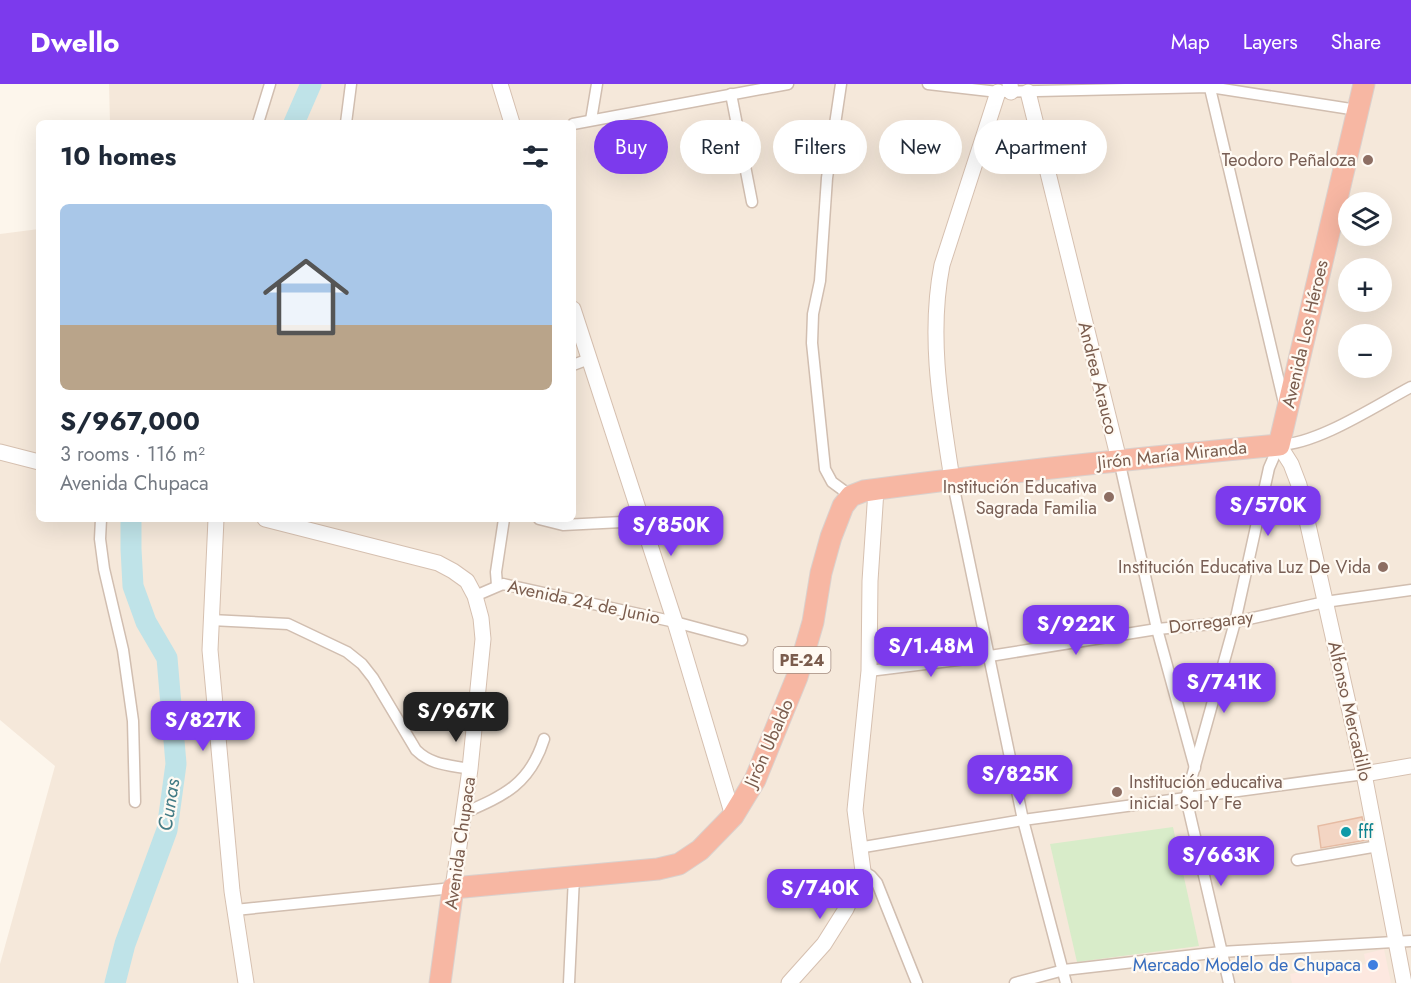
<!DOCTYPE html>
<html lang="en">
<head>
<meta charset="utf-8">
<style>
	:root { --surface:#fff; --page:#f2f2f3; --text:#1f2937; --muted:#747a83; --accent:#7c3aed }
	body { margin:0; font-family:Jost,sans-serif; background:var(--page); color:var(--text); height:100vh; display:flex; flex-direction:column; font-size:22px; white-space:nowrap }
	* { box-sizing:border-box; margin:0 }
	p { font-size:20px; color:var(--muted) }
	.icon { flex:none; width:33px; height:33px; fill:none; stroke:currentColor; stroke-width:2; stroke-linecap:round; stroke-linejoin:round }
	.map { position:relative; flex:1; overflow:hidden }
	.side { position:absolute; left:36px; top:36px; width:540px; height:402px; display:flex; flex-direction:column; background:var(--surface); border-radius:9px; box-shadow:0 6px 24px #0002 }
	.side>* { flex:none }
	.banner { position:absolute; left:594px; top:36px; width:570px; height:54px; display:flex; gap:12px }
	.tools { position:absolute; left:1338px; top:108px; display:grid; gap:12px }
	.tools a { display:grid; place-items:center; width:54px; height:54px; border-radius:50%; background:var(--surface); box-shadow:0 6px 24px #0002; font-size:30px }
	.price { position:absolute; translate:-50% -51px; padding:0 14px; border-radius:12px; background:var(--accent); color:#fff; font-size:20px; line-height:39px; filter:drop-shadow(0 2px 3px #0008) }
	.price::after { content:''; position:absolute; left:50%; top:36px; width:18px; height:14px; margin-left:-9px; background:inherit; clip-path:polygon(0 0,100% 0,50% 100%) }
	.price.active { background:#222; color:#fff }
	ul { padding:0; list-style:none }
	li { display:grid; align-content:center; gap:12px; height:318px; padding:0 24px }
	li span { display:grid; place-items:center; height:186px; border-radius:9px; color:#555 }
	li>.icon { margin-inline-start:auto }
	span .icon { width:108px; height:108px; fill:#fffc; stroke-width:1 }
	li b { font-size:26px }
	h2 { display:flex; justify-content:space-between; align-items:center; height:72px; padding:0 24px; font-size:26px }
	.chip { padding:0 21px; border-radius:27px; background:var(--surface); box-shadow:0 6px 24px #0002; font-size:21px; line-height:54px }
	.chip.active { background:var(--accent); color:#fff }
	header { display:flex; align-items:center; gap:36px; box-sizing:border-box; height:84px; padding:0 30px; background:var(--accent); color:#fff }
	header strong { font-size:28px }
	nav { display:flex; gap:33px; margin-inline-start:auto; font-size:21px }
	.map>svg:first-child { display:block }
	.residential { fill:#f5e8da; fill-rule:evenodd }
	.commercial { fill:#fde8e0 }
	.green { fill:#d8ecc9 }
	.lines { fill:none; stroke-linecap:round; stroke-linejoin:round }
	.river { stroke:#bfe3e8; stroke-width:21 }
	.building { fill:#f3d5c3; stroke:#e6bba3; stroke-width:1.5 }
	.street-casing { stroke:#d1beb0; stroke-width:13 }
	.secondary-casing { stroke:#d6c0b0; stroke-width:17 }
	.highway-casing { stroke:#dad1cd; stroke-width:23 }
	.street { stroke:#fff; stroke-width:10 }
	.secondary { stroke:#fff; stroke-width:15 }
	.highway { stroke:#f7b7a3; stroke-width:21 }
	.education-dot { fill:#8d6e63; stroke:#fffaf3; stroke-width:2 }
	.culture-dot { fill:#0f9aa8; stroke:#fffaf3; stroke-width:2 }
	.shop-dot { fill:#3f7fe0; stroke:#fffaf3; stroke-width:2 }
	.labels { text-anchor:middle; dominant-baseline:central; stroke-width:4.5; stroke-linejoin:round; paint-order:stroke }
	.shield { fill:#fffaf3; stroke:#a28b7f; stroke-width:1.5 }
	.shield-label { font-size:16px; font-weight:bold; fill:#7a5c4d }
	.education-label { font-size:18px; fill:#785e54; stroke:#fffaf3; text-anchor:end }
	.street-label { font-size:18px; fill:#7a5c4d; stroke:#fffaf3 }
	.culture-label { font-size:18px; fill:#0d838f; stroke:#fffaf3; text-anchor:start }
	.shop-label { font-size:18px; fill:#366cbe; stroke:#fffaf3; text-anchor:end }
	.water-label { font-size:20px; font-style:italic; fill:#437c86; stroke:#fffaf3 }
</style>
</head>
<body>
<header>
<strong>Dwello</strong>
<nav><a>Map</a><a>Layers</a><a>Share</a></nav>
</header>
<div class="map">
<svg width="1411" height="899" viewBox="0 0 1411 899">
	<rect width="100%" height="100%" fill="#fdf6ec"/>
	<!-- residential -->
	<path class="residential" d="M109,0H1411V899H0V880L55,682L0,636V150L39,145V435H573V39H110ZM1348,118H1382V152H1348ZM1348,184H1382V218H1348ZM1348,250H1382V284H1348Z"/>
	<!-- commercial -->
	<path class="commercial" d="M1384,865L1391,899H1292L1290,890L1351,878L1352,883L1366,880L1364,870Z"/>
	<!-- green -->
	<path class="green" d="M1173,743L1199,862L1077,878L1050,760Z"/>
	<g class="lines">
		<!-- river -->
		<g class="river">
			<path d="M294,39L311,0"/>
			<path d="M115,899L125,860L167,746L176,680L167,574L146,538L133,502L131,465V435"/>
		</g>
	</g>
	<!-- building -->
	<path class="building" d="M1362,733L1367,756L1321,764L1318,742Z"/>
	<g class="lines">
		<!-- street casing -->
		<g class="street-casing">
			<g id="street">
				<path d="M841,0L827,94L820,197L813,230L812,259L825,385L832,398L851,412"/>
				<path d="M928,0L998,8L1210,3L1357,26"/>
				<path d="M1209,0L1284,319"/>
				<path d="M731,10L752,118"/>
				<path d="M591,36L597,0"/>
				<path d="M258,39L270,0"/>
				<path d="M346,39L351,0"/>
				<path d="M573,40L788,0"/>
				<path d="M573,281L589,275"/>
				<path d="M1119,376L1157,545L1195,684"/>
				<path d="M952,395L1023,736L1066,899"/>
				<path d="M101,435L100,455L104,485L123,566L133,637L135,718"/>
				<path d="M539,435L563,441L642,437"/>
				<path d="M497,501L496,488L504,435"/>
				<path d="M475,512L503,500L675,538L742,556"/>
				<path d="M211,536L288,540L347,568L362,580L373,594L416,666C431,681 449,681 470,685"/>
				<path d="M869,587L990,572L1157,545L1235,538L1325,518L1411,506"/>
				<path d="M464,729C505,711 530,700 544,655"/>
				<path d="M858,764L1023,736L1364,690"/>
				<path d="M1297,776L1378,762"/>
				<path d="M863,787L871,792L877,799L917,899"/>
				<path d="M235,826L453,804"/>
				<path d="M569,899L574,793"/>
				<path d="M1015,899L1064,886L1221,868L1411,857"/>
				<path d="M1229,899L1186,714L1235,538L1269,384L1279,361C1318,360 1375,322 1411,303"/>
			</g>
		</g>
		<!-- secondary casing -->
		<g class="secondary-casing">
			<g id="secondary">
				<path d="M500,0L512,39"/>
				<path d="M1010,0L1011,8"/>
				<path d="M1028,8L1119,376"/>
				<path d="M573,225L675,538L733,732"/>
				<path d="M1279,361L1291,380L1299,401L1364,690L1404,899"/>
				<path d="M0,368L39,378"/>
				<path d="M952,395C941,324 928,252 942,181L998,8"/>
				<path d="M216,435L210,566L232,807L246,899"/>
				<path d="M265,435L438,479L453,487L467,497L475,512L481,534L483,555L470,685L453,804"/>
				<path d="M1364,690L1411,682"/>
				<path d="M789,899L824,860L846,825L863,787L855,726L869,587L870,497L876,406"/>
			</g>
		</g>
		<!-- highway casing -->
		<g class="highway-casing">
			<path id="highway" d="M440,899L453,804L658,785L679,780L700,766L733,732L755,696L797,593L813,538L821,489L831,453L843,422L851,412L864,407C1002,388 1140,374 1279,361L1364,0"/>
		</g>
		<!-- street -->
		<use href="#street" class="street"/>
		<!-- secondary -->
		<use href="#secondary" class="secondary"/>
		<!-- highway -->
		<use href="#highway" class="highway"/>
	</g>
	<!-- markers -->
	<g class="education-dot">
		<circle cx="1368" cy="76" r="6"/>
		<circle cx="1109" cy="413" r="6"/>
		<circle cx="1383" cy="483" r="6"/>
		<circle cx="1117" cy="708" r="6"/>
	</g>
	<circle class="culture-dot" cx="1346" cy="748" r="6"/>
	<circle class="shop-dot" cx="1373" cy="881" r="6"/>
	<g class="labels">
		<!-- shield labels -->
		<rect class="shield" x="773.5" y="563" width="57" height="26" rx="4.5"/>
		<g class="shield-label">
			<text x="802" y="576">PE-24</text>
		</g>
		<!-- education labels -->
		<g class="education-label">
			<text x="1356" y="76">Teodoro Peñaloza</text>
			<text x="1097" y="403">Institución Educativa<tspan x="1097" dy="21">Sagrada Familia</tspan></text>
			<text x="1371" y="483">Institución Educativa Luz De Vida</text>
			<text x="1129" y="698" text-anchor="start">Institución educativa<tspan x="1129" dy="21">inicial Sol Y Fe</tspan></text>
		</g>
		<!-- street labels -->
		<g class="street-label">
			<text transform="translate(1305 250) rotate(-77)">Avenida Los Héroes</text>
			<text transform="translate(1098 294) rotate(76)">Andrea Arauco</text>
			<text transform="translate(1172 371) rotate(-6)">Jirón María Miranda</text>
			<text transform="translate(584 518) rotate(12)">Avenida 24 de Junio</text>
			<text transform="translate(1211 538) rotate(-7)">Dorregaray</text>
			<text transform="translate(1350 627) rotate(77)">Alfonso Mercadillo</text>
			<text transform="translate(769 659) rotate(-66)">Jirón Ubaldo</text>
			<text transform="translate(460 759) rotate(-82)">Avenida Chupaca</text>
		</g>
		<!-- culture labels -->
		<g class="culture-label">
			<text x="1358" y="748">fff</text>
		</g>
		<!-- shop labels -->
		<g class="shop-label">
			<text x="1361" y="881">Mercado Modelo de Chupaca</text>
		</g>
		<!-- water labels -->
		<g class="water-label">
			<text transform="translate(169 721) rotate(-81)">Cunas</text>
		</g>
	</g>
</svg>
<div class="tools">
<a><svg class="icon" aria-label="layers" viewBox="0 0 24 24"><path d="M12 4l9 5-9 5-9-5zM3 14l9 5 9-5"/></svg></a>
<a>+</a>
<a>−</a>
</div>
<b class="price" style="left:1268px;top:453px">S/570K</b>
<b class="price" style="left:671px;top:473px">S/850K</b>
<b class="price" style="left:1076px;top:572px">S/922K</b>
<b class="price" style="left:931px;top:594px">S/1.48M</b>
<b class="price" style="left:1224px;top:630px">S/741K</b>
<b class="price active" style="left:456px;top:659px">S/967K</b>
<b class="price" style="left:203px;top:668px">S/827K</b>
<b class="price" style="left:1020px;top:722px">S/825K</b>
<b class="price" style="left:1221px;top:803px">S/663K</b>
<b class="price" style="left:820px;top:836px">S/740K</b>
<div class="banner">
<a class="chip active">Buy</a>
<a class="chip">Rent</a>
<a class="chip">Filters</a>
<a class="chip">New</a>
<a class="chip">Apartment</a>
</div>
<section class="side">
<h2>10 homes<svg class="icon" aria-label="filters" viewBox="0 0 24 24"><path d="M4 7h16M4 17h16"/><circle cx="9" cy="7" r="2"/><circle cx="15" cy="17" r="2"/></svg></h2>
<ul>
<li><span style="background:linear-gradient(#a9c7e8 65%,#b9a48a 0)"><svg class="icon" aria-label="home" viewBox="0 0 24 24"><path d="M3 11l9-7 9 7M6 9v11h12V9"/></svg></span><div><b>S/967,000</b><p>3 rooms · 116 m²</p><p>Avenida Chupaca</p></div></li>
</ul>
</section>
</div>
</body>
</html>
